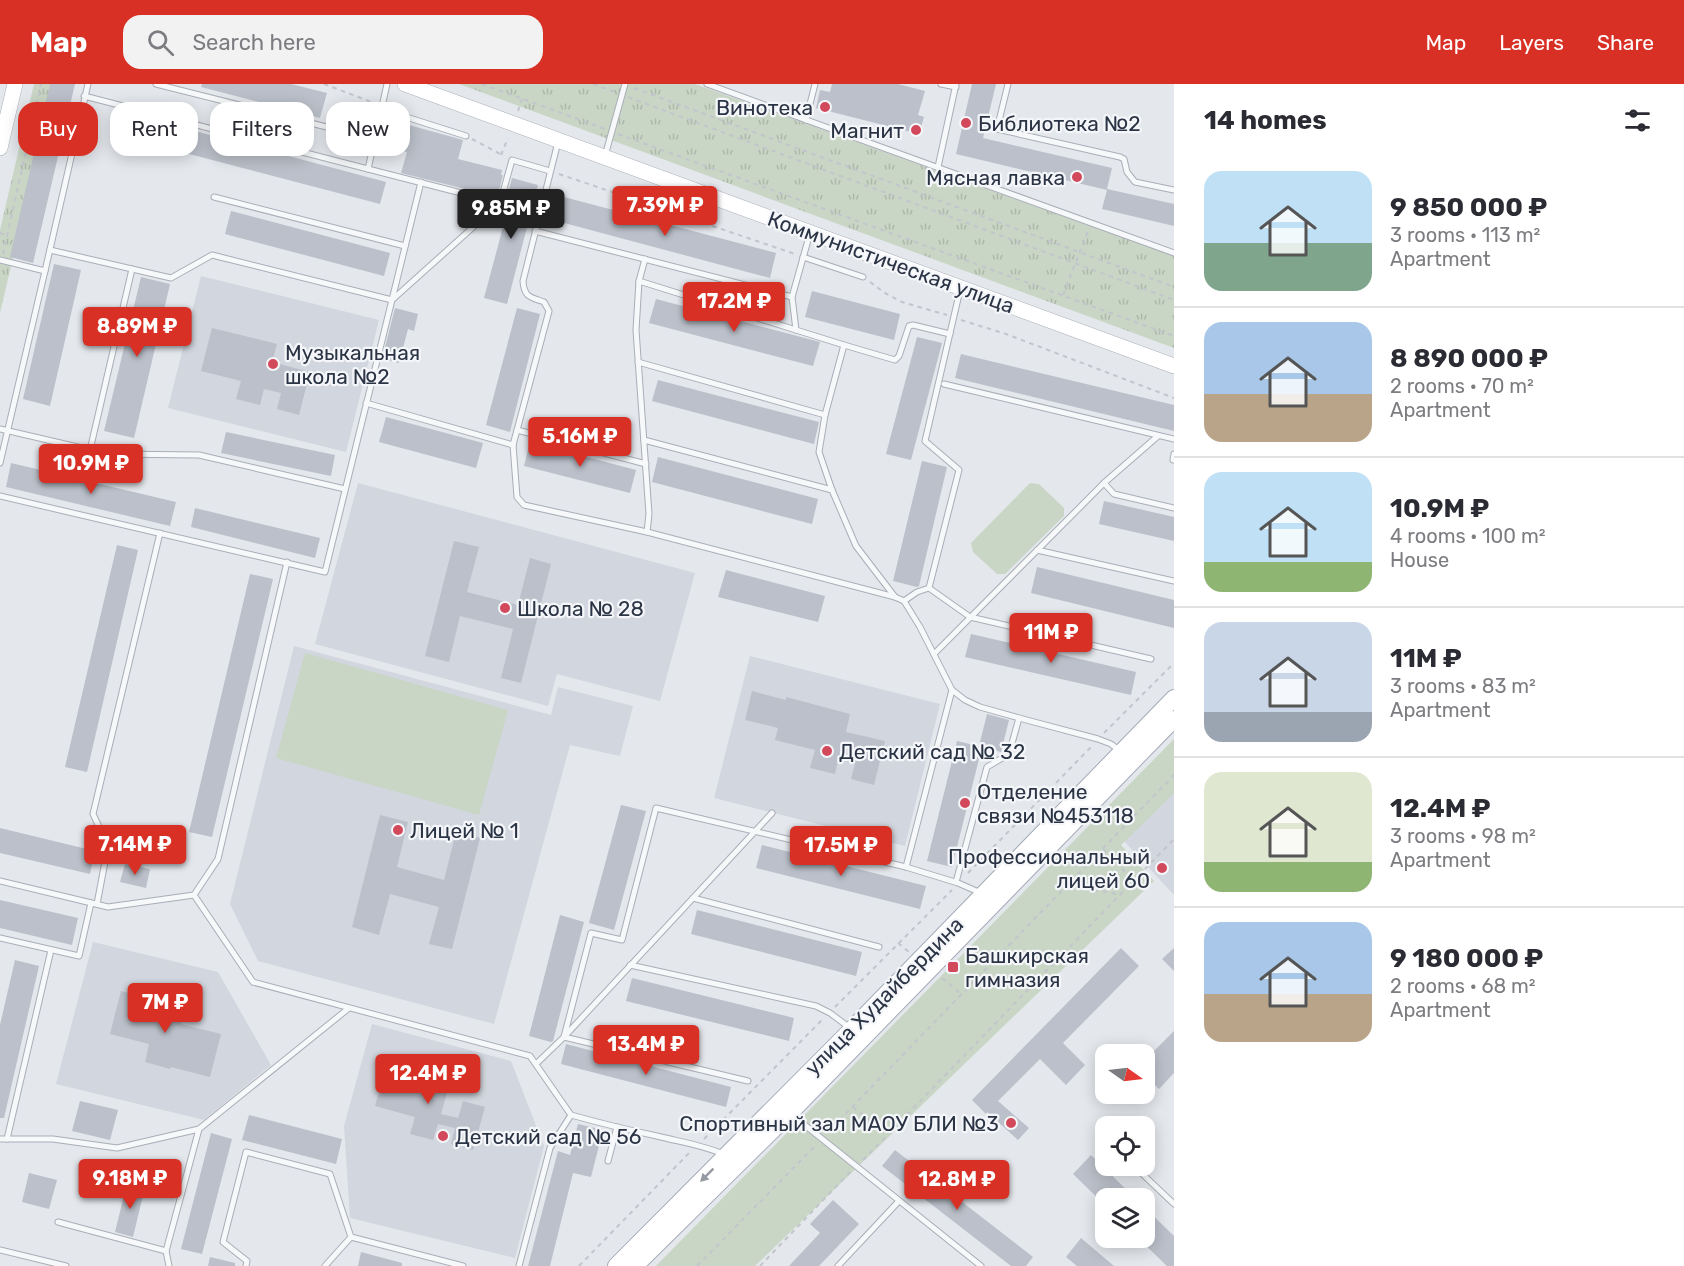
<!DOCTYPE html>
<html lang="en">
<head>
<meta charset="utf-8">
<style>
	:root { --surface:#fff; --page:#f2f2f3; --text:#2b2b33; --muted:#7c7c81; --line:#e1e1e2; --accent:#d93025 }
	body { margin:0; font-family:Rubik,sans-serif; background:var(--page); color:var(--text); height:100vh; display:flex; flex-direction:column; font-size:22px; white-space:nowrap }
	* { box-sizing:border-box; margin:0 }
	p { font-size:20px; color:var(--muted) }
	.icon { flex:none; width:33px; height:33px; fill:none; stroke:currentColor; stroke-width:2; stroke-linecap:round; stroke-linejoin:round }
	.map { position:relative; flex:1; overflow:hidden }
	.side { display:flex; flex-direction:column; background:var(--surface); width:510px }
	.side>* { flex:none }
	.top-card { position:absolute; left:18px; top:18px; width:570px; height:54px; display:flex; gap:12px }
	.needle { width:39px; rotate:104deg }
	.fabs { position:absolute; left:1095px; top:960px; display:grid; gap:12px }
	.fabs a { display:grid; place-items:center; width:60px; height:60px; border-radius:12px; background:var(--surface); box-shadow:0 3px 15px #0003; font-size:30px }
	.price { position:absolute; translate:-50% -51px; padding:0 14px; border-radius:6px; background:var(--accent); color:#fff; font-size:20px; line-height:39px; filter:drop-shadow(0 2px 3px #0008) }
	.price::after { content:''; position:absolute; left:50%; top:36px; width:18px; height:14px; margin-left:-9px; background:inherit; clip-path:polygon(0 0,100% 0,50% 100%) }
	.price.active { background:#222; color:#fff }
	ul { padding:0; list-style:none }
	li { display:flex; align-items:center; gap:18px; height:150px; padding:0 30px }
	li+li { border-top:2px solid var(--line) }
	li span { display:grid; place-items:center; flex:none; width:168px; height:120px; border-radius:18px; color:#555 }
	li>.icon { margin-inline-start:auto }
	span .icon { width:72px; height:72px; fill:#fffc; stroke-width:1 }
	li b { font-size:26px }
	h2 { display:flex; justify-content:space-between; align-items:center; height:72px; padding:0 30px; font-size:26px }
	.pill { padding:0 21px; border-radius:18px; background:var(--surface); box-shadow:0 3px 15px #0003; font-size:21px; line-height:54px }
	.pill.active { background:var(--accent); color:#fff }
	header { display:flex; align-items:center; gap:36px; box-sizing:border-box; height:84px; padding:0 30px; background:var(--accent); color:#fff }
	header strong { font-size:28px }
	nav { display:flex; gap:33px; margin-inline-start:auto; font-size:21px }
	.search { width:420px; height:54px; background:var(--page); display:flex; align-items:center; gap:15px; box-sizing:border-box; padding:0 21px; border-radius:18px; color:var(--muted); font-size:22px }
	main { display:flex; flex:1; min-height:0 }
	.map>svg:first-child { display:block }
	.built { fill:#d2d6de }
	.grass { fill:url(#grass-tufts) }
	.green { fill:#c9d6c5 }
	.building { fill:#bbc0ca }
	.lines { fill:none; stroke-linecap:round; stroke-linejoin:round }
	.service-casing { stroke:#a9aeb7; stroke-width:7 }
	.secondary-casing { stroke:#a9aeb7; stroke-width:16 }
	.primary-casing { stroke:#a3abb8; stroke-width:18 }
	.path { stroke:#c2c5cb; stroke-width:2; stroke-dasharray:4.5 4.5; stroke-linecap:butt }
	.service { stroke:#f7f8fa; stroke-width:5 }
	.secondary { stroke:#fff; stroke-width:15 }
	.primary { stroke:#fff; stroke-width:16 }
	.oneway { fill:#959aa2 }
	.poi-dot { fill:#d1495b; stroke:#f4f6f9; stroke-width:2 }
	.labels { text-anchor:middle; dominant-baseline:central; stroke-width:4.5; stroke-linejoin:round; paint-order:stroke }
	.poi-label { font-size:21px; fill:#2b3445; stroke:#f4f6f9; text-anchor:start }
	.street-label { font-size:21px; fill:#2b3445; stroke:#f4f6f9 }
</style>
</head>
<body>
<header>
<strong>Map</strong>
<div class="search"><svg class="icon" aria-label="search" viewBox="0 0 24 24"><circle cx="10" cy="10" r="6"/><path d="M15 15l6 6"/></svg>Search here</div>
<nav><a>Map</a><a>Layers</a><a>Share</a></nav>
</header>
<main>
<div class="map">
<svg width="1174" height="1182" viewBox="0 0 1174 1182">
	<defs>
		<pattern id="grass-tufts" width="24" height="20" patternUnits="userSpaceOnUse" patternTransform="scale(1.5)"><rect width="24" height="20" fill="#c9d6c5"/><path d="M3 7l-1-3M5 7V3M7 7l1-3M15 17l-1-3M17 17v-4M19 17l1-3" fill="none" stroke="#adb8ab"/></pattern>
	</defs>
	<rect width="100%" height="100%" fill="#e4e7ec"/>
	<!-- built -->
	<g class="built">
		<path d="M201,192L379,236L346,368L168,324Z"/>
		<path d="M358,399L695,489L660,617L557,590L548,622L315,560Z"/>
		<path d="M294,562L551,631L558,603L633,622L620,672L570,661L494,940L258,877L230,820Z"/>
		<path d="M750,572L940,620L905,762L714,714Z"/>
		<path d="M1174,708V811L1124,757Z"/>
		<path d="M93,858L218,888L271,981L204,1036L56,1000Z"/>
		<path d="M372,940L511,977L544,1062L515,1174L350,1134L344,1042Z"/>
	</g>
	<!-- grass -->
	<g class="grass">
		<path d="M34,0H54L0,229V146Z"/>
		<path d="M459,0H695L1174,172V264Z"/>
	</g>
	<!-- green -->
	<g class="green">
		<path d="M1030,399L1039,400L1064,424V432L1005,490H997L973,468L971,459Z"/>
		<path d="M305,569L508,626L479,731L276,674Z"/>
		<path d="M1174,655V709L1121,761L1154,797L755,1182H656Z"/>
	</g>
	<!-- building -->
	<g class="building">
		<path d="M50,0H75L33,179L10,173Z"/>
		<path d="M202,0H291L327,9L320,34L201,3Z"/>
		<path d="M832,0H898L925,7L918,31L924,33L919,50L816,24L820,6L830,8Z"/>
		<path d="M972,0H996L983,54L1112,84L1107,105L1174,120V142L1102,125L1107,106L956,70Z"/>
		<path d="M142,33L386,98L380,120L136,56Z"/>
		<path d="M391,36L463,56L458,75L502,86L501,91H503L497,113L401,89L407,68L384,63Z"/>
		<path d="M512,94L538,101L507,220L484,214L510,117L506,116Z"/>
		<path d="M560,112L776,169L770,194L553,136Z"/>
		<path d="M231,127L390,169L384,192L225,150Z"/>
		<path d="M54,180L81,186L50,322L23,315Z"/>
		<path d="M141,193L170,200L134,354L104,347Z"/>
		<path d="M812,207L900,230L894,256L805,233Z"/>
		<path d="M656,215L820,258L813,282L649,239Z"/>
		<path d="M395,224L418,230L414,247L408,245L399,279L382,275Z"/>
		<path d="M517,224L540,230L510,348L486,341Z"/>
		<path d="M212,244L277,260L272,278L310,288L299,331L277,325L281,309L264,305L260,321L236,315L241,297L201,287Z"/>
		<path d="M917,253L942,259L911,376L886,370Z"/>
		<path d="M961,270L1174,321V347L955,294Z"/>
		<path d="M658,296L819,338L814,360L652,317Z"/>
		<path d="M386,333L483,359L476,384L379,358Z"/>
		<path d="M226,348L335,371L331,392L221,369Z"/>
		<path d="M530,358L636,386L630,409L524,382Z"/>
		<path d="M658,373L818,415L812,440L652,398Z"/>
		<path d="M922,377L947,383L919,502L917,503L893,497Z"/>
		<path d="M11,379L176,418L170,442L6,403Z"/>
		<path d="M1104,417L1174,433V457L1099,440Z"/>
		<path d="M195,424L320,454L315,474L191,443Z"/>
		<path d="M454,457L479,463L467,508L518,521L530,474L551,480L521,599L501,594L513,545L460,532L449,578L425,572Z"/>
		<path d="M117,461L138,466L87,688L65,683Z"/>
		<path d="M1037,483L1174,516V544L1031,509Z"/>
		<path d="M726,486L825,512L818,538L718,513Z"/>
		<path d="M250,490L273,495L212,753L189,748Z"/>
		<path d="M971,550L1136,588L1131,611L965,573Z"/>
		<path d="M752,607L786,616V613L850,630L846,648L885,657L874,701L851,695L855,680L838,676L835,690L810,684L815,666L775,656L778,644L745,636Z"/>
		<path d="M987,630L1009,636L1001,668L979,662Z"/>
		<path d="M957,657L982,663L952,783L927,777Z"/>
		<path d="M621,721L646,727L614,846L589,839Z"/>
		<path d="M380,731L408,738L397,783L444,796L456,748L480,754L452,865L429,860L439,823L390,810L379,851L352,843Z"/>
		<path d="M0,744L95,767L90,790L0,769Z"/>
		<path d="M762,761L926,802L920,825L756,784Z"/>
		<path d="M125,780L150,785L146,804L120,798Z"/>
		<path d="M0,816L78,834L72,861L0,844Z"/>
		<path d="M697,826L862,868L856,892L691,850Z"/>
		<path d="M560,831L584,838L553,957L551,958L529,952Z"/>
		<path d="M1121,864L1139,882L1063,959L1085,981L1066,1001L1040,975L998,1017L1029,1044L1018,1056L987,1028L986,1030L972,1016Z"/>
		<path d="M1174,864V887L1162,875Z"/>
		<path d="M15,876L39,882L4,1034H0V941Z"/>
		<path d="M632,894L794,934L789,957L626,917Z"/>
		<path d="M121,907L186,924L181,940L221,950L210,993L171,983L170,985L145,978L149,960L110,950Z"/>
		<path d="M1174,947V989L1159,1005L1144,990V977Z"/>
		<path d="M566,960L731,1003L726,1023L561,980Z"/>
		<path d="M387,980L450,998L441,1030L458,1034L463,1017L485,1023L473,1066L451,1060L455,1044L438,1040L433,1056L410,1050L415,1033L375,1022Z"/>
		<path d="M80,1017L118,1026L110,1056L72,1047Z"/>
		<path d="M249,1031L342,1055L336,1080L242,1056Z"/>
		<path d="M578,1040L603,1046L591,1093L573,1089L550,1182H528L558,1067L570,1071Z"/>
		<path d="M211,1049L232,1055L202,1170L181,1165Z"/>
		<path d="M895,1066L1033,1173L1026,1182H1011L882,1082Z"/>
		<path d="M1091,1071L1135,1114H1106V1122L1073,1090Z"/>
		<path d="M29,1089L57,1096L49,1125L22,1118Z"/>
		<path d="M127,1099L145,1103L133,1153L115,1148Z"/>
		<path d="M833,1116L859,1140L819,1182H789L820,1149L810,1140Z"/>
		<path d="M1144,1123L1174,1152V1182H1167L1138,1154H1144Z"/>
		<path d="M1081,1154L1114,1182H1077L1066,1173Z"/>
		<path d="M361,1168L402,1179V1182H358Z"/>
		<path d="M210,1173L235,1179V1182H208Z"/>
	</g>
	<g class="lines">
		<!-- service casing -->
		<g class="service-casing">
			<g id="service">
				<path d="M156,0L374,55"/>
				<path d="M387,0L368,85L500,119L512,76L550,87"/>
				<path d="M707,0L1174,169"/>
				<path d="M941,0L956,3"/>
				<path d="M1008,0L997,45L1120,73L1124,75L1127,88L1135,98L1174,106"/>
				<path d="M84,12L368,85"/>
				<path d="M381,25L466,52"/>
				<path d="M806,36L815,0"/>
				<path d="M558,58L523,197C524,213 530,213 544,218L549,227L513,361L517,413L524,421L647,448L895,513"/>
				<path d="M605,72L625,0"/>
				<path d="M938,83L956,0"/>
				<path d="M214,113L405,162"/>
				<path d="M535,147L792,213"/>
				<path d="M810,149L792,213L796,246L844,261L825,331L819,368L832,406L856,462L895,513L904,517L920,543L952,606L965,616L980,623L1019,634L1098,655L1111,660L1120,667"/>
				<path d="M50,166L171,194L212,171L392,216L500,119"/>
				<path d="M803,173L863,193"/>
				<path d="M645,175L639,197L636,246L649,430L647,448"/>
				<path d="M0,176L45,187L88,0"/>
				<path d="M639,197L796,246"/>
				<path d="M844,261L895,276L899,272L909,242L913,241L950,250"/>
				<path d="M638,278L825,331"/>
				<path d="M944,300L1174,355"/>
				<path d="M366,319L513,361"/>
				<path d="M0,345L108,370L199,371L345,405"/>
				<path d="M517,346L646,380"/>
				<path d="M644,356L832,406"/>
				<path d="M90,366L132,185"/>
				<path d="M1174,370L1173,376H1174"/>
				<path d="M0,379L45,187"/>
				<path d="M1104,399L1114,410L1174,424"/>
				<path d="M0,412L325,488L421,98"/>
				<path d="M1037,466L1174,497"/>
				<path d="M929,504L970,533L1151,575"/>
				<path d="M904,517L917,508L929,504L959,386L925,357L960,206"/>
				<path d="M934,570L1104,399L1158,352"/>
				<path d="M906,783L952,606"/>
				<path d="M0,797L108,823L194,811L218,775L287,478"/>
				<path d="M956,798L987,683L1009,670L1019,634"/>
				<path d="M194,811L253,898L530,972L571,1031C600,1039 628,1046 657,1052C680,1058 704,1061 725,1071"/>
				<path d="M693,814L879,863"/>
				<path d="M97,820L108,762L93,730L160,449"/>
				<path d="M0,854L79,872L91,819"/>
				<path d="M630,881L816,922L830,929L850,944"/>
				<path d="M536,980L564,953L591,849L622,856L656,724L906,783L958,799L981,809"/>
				<path d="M748,997L564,953L772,729"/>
				<path d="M791,1030L981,1182"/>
				<path d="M199,1045L349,924"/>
				<path d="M0,1055H53L117,1064L199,1045L166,1167L169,1182"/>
				<path d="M7,1055L51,866"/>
				<path d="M608,1077L617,1043"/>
				<path d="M1134,1082L1174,1120"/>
				<path d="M58,1138L166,1167"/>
				<path d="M351,1153L463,1182"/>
				<path d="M0,1166L66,1182"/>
				<path d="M246,1182L247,1177L223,1158L246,1068L330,1090L351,1153L325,1182"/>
				<path d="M519,1182L550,1064L571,1031"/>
				<path d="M838,1182L899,1117"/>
			</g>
		</g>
		<!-- secondary casing -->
		<g class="secondary-casing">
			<g id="secondary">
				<path d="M405,0L1174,282"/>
				<path d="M0,64L15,0"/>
			</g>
		</g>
		<!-- primary casing -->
		<g class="primary-casing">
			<g id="primary">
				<path d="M616,1182L852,945L1174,614"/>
				<path d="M635,1182L790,1029L1174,635"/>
			</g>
		</g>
		<!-- path -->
		<g class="path">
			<path d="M324,0L374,19"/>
			<path d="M482,0L605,45"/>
			<path d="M593,0L615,8"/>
			<path d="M634,4L1174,203"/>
			<path d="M628,13L1174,216"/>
			<path d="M518,27L522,15"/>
			<path d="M618,50L1174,252"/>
			<path d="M472,55L504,72"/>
			<path d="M501,71L508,54"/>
			<path d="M559,90L795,170"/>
			<path d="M0,149L7,151"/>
			<path d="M3,170L41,0"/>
			<path d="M870,198L885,209L902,218L947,231"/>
			<path d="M1063,211L1088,147"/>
			<path d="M961,236L1006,250L1174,314"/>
			<path d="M1104,649L1174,579"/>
			<path d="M1103,765L1132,795"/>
			<path d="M968,789L1092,662"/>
			<path d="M1067,802L1118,810"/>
			<path d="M898,859L909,868"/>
			<path d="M942,894L962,911"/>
			<path d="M835,923L952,806"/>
			<path d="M853,1023L887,1050"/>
			<path d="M827,1049L1174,691"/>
			<path d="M704,1055L823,935"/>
			<path d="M863,1076L1174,755"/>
			<path d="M579,1182L691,1067"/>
			<path d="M697,1182L817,1060"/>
			<path d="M760,1182L850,1088"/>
		</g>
		<!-- service -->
		<use href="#service" class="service"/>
		<!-- secondary -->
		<use href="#secondary" class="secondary"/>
		<!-- primary -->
		<use href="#primary" class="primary"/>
	</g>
	<!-- one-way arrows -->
	<defs><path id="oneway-solid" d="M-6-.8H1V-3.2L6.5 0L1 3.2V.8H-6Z" transform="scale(1.5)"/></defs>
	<use class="oneway" href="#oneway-solid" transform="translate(707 1091) rotate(135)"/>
	<!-- markers -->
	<g class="poi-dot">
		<circle cx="825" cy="23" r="6"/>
		<circle cx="966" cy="39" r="6"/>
		<circle cx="916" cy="46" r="6"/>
		<circle cx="1077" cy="93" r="6"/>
		<circle cx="273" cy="280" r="6"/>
		<circle cx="505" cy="524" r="6"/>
		<circle cx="827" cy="667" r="6"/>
		<circle cx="965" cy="719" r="6"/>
		<circle cx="398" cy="746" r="6"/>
		<circle cx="1162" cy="784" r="6"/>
		<rect x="947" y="877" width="12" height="12" rx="3"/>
		<circle cx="1011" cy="1039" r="6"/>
		<circle cx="443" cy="1052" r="6"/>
	</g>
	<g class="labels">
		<!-- poi labels -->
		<g class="poi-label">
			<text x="813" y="23" text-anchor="end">Винотека</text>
			<text x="978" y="39">Библиотека №2</text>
			<text x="904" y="46" text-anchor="end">Магнит</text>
			<text x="1065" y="93" text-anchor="end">Мясная лавка</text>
			<text x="285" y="268">Музыкальная<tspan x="285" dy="24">школа №2</tspan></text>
			<text x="517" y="524">Школа № 28</text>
			<text x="839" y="667">Детский сад № 32</text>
			<text x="977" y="707">Отделение<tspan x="977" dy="24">связи №453118</tspan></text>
			<text x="410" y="746">Лицей № 1</text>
			<text x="1150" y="772" text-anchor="end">Профессиональный<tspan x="1150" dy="24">лицей 60</tspan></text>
			<text x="965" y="871">Башкирская<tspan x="965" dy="24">гимназия</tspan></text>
			<text x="999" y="1039" text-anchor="end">Спортивный зал МАОУ БЛИ №3</text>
			<text x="455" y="1052">Детский сад № 56</text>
		</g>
		<!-- street labels -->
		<g class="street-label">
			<text transform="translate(891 178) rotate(20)">Коммунистическая улица</text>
			<text transform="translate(884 912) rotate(-45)">улица Худайбердина</text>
		</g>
	</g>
</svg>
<div class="fabs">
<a><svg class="needle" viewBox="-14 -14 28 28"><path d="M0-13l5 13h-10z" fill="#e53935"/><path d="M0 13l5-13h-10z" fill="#7c7c81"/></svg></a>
<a><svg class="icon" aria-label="locate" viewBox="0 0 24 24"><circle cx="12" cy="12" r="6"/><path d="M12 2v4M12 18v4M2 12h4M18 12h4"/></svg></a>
<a><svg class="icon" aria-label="layers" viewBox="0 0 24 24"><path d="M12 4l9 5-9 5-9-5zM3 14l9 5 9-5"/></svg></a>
</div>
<b class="price" style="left:665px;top:153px">7.39M ₽</b>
<b class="price active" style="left:511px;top:156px">9.85M ₽</b>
<b class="price" style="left:734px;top:249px">17.2M ₽</b>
<b class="price" style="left:137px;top:274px">8.89M ₽</b>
<b class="price" style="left:580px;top:384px">5.16M ₽</b>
<b class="price" style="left:91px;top:411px">10.9M ₽</b>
<b class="price" style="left:1051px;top:580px">11M ₽</b>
<b class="price" style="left:135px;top:792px">7.14M ₽</b>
<b class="price" style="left:841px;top:793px">17.5M ₽</b>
<b class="price" style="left:165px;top:950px">7M ₽</b>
<b class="price" style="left:646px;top:992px">13.4M ₽</b>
<b class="price" style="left:428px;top:1021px">12.4M ₽</b>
<b class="price" style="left:130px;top:1126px">9.18M ₽</b>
<b class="price" style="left:957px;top:1127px">12.8M ₽</b>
<div class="top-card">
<a class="pill active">Buy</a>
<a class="pill">Rent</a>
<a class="pill">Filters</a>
<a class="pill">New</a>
</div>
</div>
<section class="side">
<h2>14 homes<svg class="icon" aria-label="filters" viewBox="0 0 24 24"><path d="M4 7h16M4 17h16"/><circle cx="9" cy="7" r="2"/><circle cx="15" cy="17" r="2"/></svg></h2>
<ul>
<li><span style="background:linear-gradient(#bfe0f5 60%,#7fa58c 0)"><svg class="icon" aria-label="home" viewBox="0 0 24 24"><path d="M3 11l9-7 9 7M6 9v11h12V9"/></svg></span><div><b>9 850 000 ₽</b><p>3 rooms · 113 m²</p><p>Apartment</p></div></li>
<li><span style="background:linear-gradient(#a9c7e8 60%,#b9a48a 0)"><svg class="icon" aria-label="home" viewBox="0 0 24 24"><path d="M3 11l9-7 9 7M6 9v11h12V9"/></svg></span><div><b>8 890 000 ₽</b><p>2 rooms · 70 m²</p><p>Apartment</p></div></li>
<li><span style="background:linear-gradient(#bfe0f5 75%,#8fb573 0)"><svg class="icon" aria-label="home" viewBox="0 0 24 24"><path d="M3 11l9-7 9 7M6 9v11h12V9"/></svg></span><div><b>10.9M ₽</b><p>4 rooms · 100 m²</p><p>House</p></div></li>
<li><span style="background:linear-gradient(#c9d6e8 75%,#9aa5b1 0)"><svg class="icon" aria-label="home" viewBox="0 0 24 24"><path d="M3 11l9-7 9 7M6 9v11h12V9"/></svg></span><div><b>11M ₽</b><p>3 rooms · 83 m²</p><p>Apartment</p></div></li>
<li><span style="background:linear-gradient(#dfe7d0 75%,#8fb573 0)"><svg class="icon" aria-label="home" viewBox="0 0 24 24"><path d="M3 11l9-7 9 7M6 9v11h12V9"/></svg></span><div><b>12.4M ₽</b><p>3 rooms · 98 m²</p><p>Apartment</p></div></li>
<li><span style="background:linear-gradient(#a9c7e8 60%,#b9a48a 0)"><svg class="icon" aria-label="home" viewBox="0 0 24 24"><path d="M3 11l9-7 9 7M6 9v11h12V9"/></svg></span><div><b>9 180 000 ₽</b><p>2 rooms · 68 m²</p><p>Apartment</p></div></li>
</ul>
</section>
</main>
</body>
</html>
